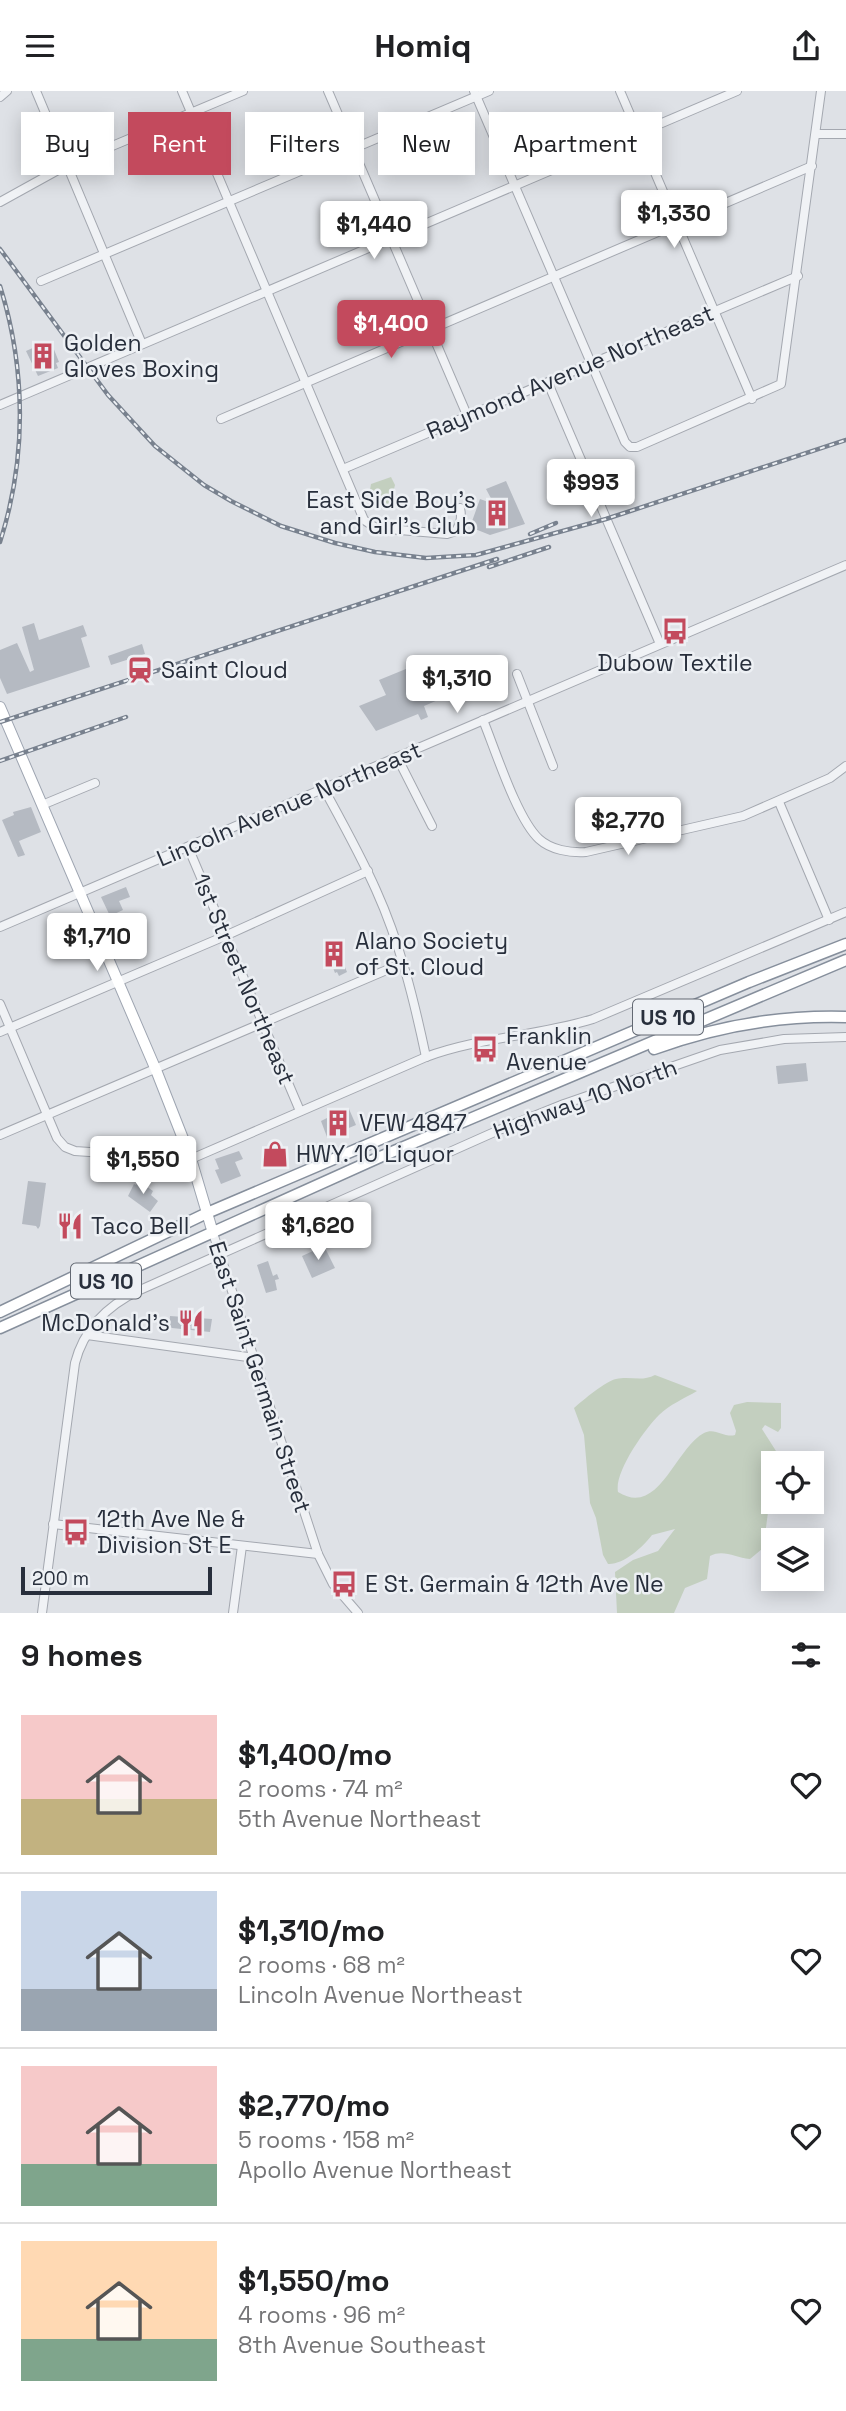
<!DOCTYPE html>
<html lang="en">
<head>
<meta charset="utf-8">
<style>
	:root { --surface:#fff; --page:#f2f2f2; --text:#202124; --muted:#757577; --line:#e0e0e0; --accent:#c34a5d }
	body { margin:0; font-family:"Space Grotesk",sans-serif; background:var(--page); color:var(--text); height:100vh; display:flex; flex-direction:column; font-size:26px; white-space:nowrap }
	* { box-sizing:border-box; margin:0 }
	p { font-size:23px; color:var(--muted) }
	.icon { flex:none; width:38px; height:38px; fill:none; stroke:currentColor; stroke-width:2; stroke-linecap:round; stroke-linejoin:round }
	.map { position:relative; height:1522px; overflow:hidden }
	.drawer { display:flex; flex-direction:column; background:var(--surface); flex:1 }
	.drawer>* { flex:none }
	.guide { position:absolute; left:21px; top:21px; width:805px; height:63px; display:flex; gap:14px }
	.tools { position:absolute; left:761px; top:1360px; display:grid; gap:14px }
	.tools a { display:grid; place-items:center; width:63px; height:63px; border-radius:0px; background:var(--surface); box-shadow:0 4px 18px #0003; font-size:35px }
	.scale { position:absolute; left:21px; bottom:18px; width:191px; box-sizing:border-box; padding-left:7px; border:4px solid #282f3c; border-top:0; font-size:19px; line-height:24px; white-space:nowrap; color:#282f3c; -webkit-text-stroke:5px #edf0f4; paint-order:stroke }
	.price { position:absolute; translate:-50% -60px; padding:0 16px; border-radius:7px; background:#fff; color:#222; font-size:23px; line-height:46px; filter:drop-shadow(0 2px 4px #0008) }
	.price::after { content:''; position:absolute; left:50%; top:42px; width:21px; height:16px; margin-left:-10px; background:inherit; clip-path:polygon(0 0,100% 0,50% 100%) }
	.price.selected { background:var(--accent); color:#fff }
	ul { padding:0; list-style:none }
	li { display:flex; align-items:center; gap:21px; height:175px; padding:0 21px }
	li+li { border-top:2px solid var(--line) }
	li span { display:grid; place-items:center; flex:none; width:196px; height:140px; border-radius:0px; color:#555 }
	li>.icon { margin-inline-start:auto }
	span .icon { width:84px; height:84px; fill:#fffc; stroke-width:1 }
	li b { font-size:30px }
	h2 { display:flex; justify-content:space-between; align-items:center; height:84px; padding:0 21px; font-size:30px }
	.tag { padding:0 24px; border-radius:0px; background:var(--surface); box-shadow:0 4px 18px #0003; font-size:24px; line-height:63px }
	.tag.selected { background:var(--accent); color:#fff }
	header { display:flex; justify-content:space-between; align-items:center; height:91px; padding:0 21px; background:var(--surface); font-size:32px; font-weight:700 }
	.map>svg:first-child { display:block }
	.green { fill:#c3cfbf }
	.building { fill:#b5bac2 }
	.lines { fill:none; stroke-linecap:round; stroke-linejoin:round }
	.minor-casing { stroke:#a4a8b0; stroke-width:10 }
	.major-casing { stroke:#9ea5b1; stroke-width:12 }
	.highway-casing { stroke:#868f9c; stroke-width:13 }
	.minor { stroke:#f0f2f5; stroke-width:8 }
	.major { stroke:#fff; stroke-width:10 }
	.highway { stroke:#fff; stroke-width:10 }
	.rail-casing { stroke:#78818e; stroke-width:4.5 }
	.rail { stroke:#edf0f4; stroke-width:2; stroke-dasharray:5; stroke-linecap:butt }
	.labels { text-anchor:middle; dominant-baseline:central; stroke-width:5; stroke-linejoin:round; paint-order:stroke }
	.shield { fill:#edf0f4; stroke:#636973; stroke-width:2 }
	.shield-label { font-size:21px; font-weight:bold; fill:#282f3c }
	.poi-label { font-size:23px; fill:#282f3c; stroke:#edf0f4; text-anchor:start }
	.street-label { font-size:23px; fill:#282f3c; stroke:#edf0f4 }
</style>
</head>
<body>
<header><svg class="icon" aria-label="menu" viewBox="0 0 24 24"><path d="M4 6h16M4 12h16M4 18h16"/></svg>Homiq<svg class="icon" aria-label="share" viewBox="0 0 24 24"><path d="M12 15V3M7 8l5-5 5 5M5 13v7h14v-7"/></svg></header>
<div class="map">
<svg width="846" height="1522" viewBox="0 0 846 1522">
	<rect width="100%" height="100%" fill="#dee1e6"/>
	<!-- green -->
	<g class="green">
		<path d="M391,386L395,394L390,414L382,418L370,399L371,393Z"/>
		<path d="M655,1284L697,1300C685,1307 669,1314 659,1324C645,1338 614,1381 618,1401C659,1427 675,1357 704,1342C715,1336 724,1347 735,1344L736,1340L730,1322L734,1314L747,1311L781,1312V1337L778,1341L765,1334L762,1338L776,1360L764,1452L762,1458L750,1468C735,1467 724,1458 710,1465L707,1488L685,1497L674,1522H617L615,1481L633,1469L658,1460L675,1438L652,1444C643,1456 623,1474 608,1473L603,1464L596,1427L590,1412L584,1344L574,1317C583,1309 606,1290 616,1288C631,1285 642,1291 655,1284Z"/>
	</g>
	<!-- building -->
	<g class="building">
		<path d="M46,251L48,257L53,256L59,271L56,272L58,277L38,285L26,260Z"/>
		<path d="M506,390L525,433L490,444L470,436L480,408L494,413L486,398Z"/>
		<path d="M34,532L39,549L83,534L87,545L81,547L90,576L7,603L0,587V559L17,552L30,581L34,579L22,536Z"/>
		<path d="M142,553L145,563L111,574L108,565Z"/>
		<path d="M440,564L442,568L445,567L452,583L459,581L466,597L424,615L428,626L421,629L418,623L376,640L359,615L386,604L379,589Z"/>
		<path d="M31,716L41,741L19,750L25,764L18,766L2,729L14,724L13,721Z"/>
		<path d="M126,796L130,806L119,810L123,819L110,825L101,806Z"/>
		<path d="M335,852L347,881L339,885L337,881L335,882L325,856Z"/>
		<path d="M806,972L808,990L778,993L776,975Z"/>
		<path d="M349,1018L356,1034L327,1046L321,1030L329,1026L331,1021Z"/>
		<path d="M280,1053L285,1067L271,1073L265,1059Z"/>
		<path d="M239,1060L243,1068L235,1071L241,1085L221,1093L215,1079L219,1078L215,1068Z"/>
		<path d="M28,1090L46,1092L40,1135L38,1138L36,1135L22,1133Z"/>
		<path d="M139,1090L153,1100L151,1104L158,1110L150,1121L128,1105L134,1093L136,1094Z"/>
		<path d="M324,1155L335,1177L312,1187L302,1165Z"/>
		<path d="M268,1170L273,1185L277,1183L279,1188L275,1189L277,1199L266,1202L257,1174Z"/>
		<path d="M170,1225L212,1228L210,1241L172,1237L169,1236Z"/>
	</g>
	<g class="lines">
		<!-- minor casing -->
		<g class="minor-casing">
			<g id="minor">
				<path d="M36,0L142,253"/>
				<path d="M182,0L364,429L376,437L447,443L456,440C461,432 462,426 460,417"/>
				<path d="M328,0L467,324"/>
				<path d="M474,0L625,351L630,356H637L781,293L821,0"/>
				<path d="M620,0L752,308"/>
				<path d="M0,6L7,0"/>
				<path d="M817,43H846"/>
				<path d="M0,111L67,74L243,0"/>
				<path d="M41,190L489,0"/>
				<path d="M548,292L660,553"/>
				<path d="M0,314L737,0"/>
				<path d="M221,328L812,75"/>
				<path d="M343,378L798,185"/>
				<path d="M517,583L553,675"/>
				<path d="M483,629C495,658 517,728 539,748C551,759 570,762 586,761L743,725L830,687L846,675"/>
				<path d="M397,666L432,735"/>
				<path d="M324,698C342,731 361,765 376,799C400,852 414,909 426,966"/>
				<path d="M779,711L829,829"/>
				<path d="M42,714L95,692"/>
				<path d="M188,756L300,1020"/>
				<path d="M0,836L846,474"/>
				<path d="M0,913L57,1047L65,1056L75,1060L191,1068L426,966C480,946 538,945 593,928L846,821"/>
				<path d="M0,941L225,845L368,780"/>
				<path d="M0,1044L403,872"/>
				<path d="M213,1142L318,1463L333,1493L358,1522"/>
				<path d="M87,1244L255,1267"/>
				<path d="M53,1433L318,1463"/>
				<path d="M42,1522L75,1272C84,1237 108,1214 140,1199L499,1039L564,1013L720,959L784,948L846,946"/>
				<path d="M233,1522L242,1455"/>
			</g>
		</g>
		<!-- major casing -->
		<g class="major-casing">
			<path id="major" d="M0,616L156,979L191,1068L213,1142"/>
		</g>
		<!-- highway casing -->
		<g class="highway-casing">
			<g id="highway">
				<path d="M654,958C717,935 780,924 846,926"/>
				<path d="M0,1221L207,1122L749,891L846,853"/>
				<path d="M0,1237L380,1066L846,869"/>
			</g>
		</g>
		<!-- minor -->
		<use href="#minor" class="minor"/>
		<!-- major -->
		<use href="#major" class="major"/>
		<!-- highway -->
		<use href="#highway" class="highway"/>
		<!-- rail casing -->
		<g class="rail-casing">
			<g id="rail">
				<path d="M0,158L108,304L155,355L204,394L231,410L281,435L335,452L375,461L426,467L476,464L606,428L846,349"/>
				<path d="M0,195C26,278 27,367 0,451"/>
				<path d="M530,443L556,432"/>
				<path d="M489,476L549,456"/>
				<path d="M0,631L497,468"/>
				<path d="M0,670L126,626"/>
			</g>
		</g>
		<!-- rail -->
		<use href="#rail" class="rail"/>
	</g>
	<!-- icons -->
	<defs>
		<g id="building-bare" transform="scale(2.1)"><path d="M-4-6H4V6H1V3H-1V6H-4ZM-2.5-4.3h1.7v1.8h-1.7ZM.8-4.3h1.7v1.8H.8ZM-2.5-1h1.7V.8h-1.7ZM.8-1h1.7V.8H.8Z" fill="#c34a5d" stroke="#edf0f4" stroke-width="2.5" paint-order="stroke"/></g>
		<g id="bus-bare" transform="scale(2.1)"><path d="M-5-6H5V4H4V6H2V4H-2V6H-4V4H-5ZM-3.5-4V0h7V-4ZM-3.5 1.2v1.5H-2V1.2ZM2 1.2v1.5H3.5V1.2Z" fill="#c34a5d" stroke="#edf0f4" stroke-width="2.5" paint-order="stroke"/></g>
		<g id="station-bare" transform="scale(2.1)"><path d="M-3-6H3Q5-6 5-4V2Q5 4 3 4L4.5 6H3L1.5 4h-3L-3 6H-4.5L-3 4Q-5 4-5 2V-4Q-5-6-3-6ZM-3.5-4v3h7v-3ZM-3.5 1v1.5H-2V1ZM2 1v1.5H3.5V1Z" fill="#c34a5d" stroke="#edf0f4" stroke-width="2.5" paint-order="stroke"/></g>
		<g id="shop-bare" transform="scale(2.1)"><path d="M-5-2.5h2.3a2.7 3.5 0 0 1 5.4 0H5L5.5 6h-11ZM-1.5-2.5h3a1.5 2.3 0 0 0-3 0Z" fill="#c34a5d" stroke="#edf0f4" stroke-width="2.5" paint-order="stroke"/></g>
		<g id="restaurant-bare" transform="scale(2.1)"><path d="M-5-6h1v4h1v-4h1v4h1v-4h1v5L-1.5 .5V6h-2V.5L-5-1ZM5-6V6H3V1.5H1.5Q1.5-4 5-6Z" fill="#c34a5d" stroke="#edf0f4" stroke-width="2.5" paint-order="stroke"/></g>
	</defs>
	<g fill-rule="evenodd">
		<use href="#building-bare" x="43" y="265"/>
		<use href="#building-bare" x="497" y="422"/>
		<use href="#bus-bare" x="675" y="540"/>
		<use href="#station-bare" x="140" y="579"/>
		<use href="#building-bare" x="334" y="863"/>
		<use href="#bus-bare" x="485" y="958"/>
		<use href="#building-bare" x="338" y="1032"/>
		<use href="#shop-bare" x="275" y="1063"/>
		<use href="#restaurant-bare" x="70" y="1135"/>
		<use href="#restaurant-bare" x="191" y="1232"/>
		<use href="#bus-bare" x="76" y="1441"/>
		<use href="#bus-bare" x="344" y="1493"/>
	</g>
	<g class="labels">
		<!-- shield labels -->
		<g class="shield">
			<rect x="633" y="908.5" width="70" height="35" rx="5"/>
			<rect x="71" y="1172.5" width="70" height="35" rx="5"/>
		</g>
		<g class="shield-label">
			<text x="668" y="926">US 10</text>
			<text x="106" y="1190">US 10</text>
		</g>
		<!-- poi labels -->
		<g class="poi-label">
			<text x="64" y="252">Golden<tspan x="64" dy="26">Gloves Boxing</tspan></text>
			<text x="476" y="409" text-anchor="end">East Side Boy's<tspan x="476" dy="26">and Girl's Club</tspan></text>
			<text x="675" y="572" text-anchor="middle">Dubow Textile</text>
			<text x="161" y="579">Saint Cloud</text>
			<text x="355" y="850">Alano Society<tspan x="355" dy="26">of St. Cloud</tspan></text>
			<text x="506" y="945">Franklin<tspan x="506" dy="26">Avenue</tspan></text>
			<text x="359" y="1032">VFW 4847</text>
			<text x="296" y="1063">HWY. 10 Liquor</text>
			<text x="91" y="1135">Taco Bell</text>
			<text x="170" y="1232" text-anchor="end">McDonald's</text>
			<text x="97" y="1428">12th Ave Ne &amp;<tspan x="97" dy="26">Division St E</tspan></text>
			<text x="365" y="1493">E St. Germain &amp; 12th Ave Ne</text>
		</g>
		<!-- street labels -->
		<g class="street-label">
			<text transform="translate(570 281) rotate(-23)">Raymond Avenue Northeast</text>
			<text transform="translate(289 713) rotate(-23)">Lincoln Avenue Northeast</text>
			<text transform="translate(244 888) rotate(67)">1st Street Northeast</text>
			<text transform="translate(585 1008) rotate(-20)">Highway 10 North</text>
			<text transform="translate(260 1286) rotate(72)">East Saint Germain Street</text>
		</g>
	</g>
</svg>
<div class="tools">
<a><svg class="icon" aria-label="locate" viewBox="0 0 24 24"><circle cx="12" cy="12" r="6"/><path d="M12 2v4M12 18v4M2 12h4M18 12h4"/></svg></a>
<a><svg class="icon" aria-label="layers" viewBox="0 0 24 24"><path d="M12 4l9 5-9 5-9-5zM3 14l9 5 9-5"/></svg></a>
</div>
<div class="scale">200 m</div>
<b class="price" style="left:674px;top:159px">$1,330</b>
<b class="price" style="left:374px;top:170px">$1,440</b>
<b class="price selected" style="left:391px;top:269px">$1,400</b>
<b class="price" style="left:591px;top:428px">$993</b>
<b class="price" style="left:457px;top:624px">$1,310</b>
<b class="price" style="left:628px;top:766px">$2,770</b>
<b class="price" style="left:97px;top:882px">$1,710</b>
<b class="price" style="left:143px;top:1105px">$1,550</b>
<b class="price" style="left:318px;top:1171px">$1,620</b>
<div class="guide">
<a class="tag">Buy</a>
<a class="tag selected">Rent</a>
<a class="tag">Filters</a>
<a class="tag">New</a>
<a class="tag">Apartment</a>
</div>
</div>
<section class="drawer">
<h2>9 homes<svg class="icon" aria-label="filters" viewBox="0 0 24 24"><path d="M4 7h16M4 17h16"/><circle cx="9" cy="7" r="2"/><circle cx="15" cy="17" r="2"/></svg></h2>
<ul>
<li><span style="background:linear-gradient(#f6c9c9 60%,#c2b280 0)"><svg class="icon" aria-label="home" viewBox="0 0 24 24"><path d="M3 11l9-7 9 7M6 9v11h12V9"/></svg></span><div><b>$1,400/mo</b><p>2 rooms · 74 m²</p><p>5th Avenue Northeast</p></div><svg class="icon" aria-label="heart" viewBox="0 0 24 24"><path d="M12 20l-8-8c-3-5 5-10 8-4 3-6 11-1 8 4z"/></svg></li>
<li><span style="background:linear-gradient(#c9d6e8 70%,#9aa5b1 0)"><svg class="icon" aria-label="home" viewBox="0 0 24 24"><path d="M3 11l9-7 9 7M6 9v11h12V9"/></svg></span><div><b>$1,310/mo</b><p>2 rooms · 68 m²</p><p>Lincoln Avenue Northeast</p></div><svg class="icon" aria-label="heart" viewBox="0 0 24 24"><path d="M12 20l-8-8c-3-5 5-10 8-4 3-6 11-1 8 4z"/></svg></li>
<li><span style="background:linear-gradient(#f6c9c9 70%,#7fa58c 0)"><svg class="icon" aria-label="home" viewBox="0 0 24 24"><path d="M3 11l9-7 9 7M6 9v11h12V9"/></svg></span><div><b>$2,770/mo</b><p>5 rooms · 158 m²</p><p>Apollo Avenue Northeast</p></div><svg class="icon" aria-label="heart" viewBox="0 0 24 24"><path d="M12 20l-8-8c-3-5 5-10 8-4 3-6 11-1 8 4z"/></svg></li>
<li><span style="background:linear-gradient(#ffd9b3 70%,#7fa58c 0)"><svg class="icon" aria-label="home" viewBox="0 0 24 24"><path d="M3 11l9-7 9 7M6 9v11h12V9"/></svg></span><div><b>$1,550/mo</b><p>4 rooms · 96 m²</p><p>8th Avenue Southeast</p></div><svg class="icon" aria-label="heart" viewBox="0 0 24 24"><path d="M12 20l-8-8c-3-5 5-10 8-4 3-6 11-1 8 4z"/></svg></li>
</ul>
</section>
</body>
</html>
